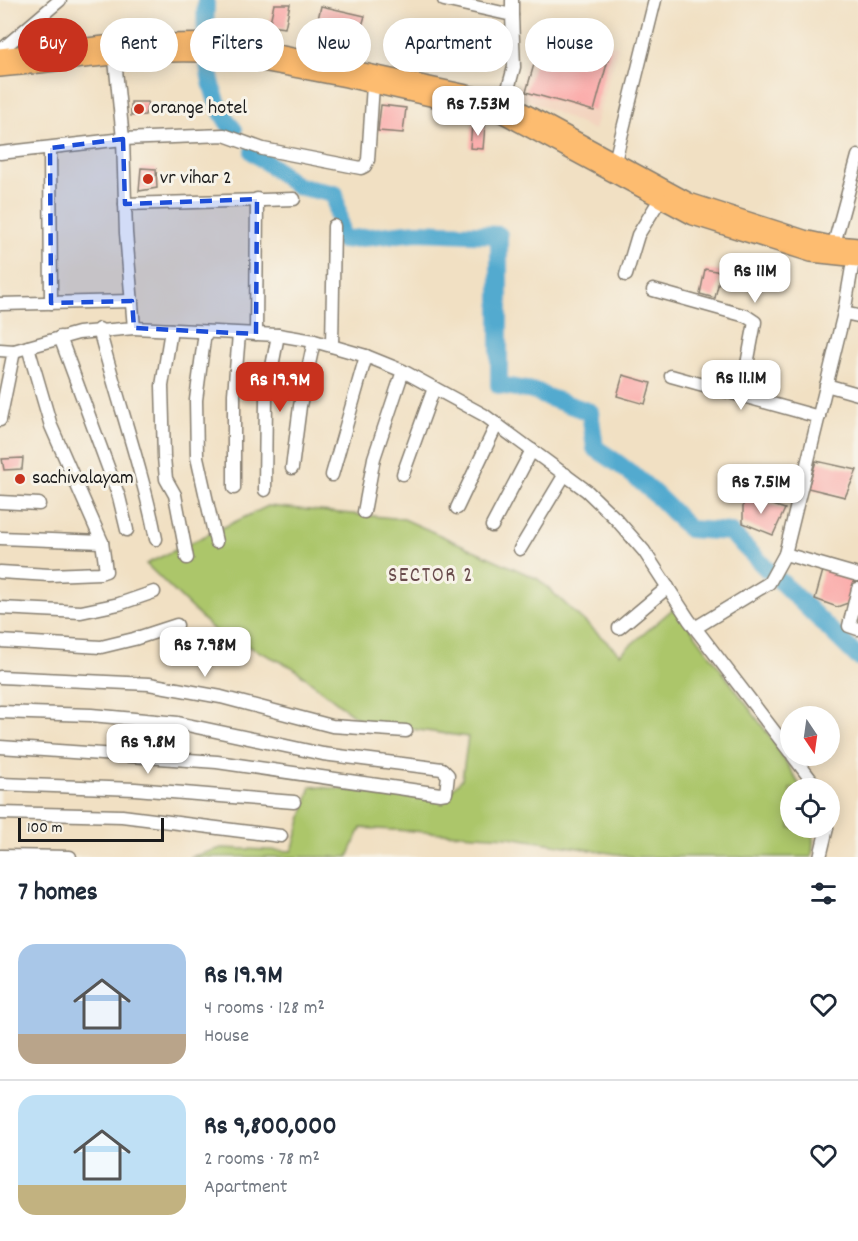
<!DOCTYPE html>
<html lang="en">
<head>
<meta charset="utf-8">
<style>
	:root { --surface:#fff; --page:#f6f6f7; --text:#1f2937; --muted:#747a83; --line:#e0e1e3; --accent:#c8321e }
	body { margin:0; font-family:Dekko,sans-serif; background:var(--page); color:var(--text); height:100vh; display:flex; flex-direction:column; font-size:22px; white-space:nowrap }
	* { box-sizing:border-box; margin:0 }
	p { font-size:20px; color:var(--muted) }
	.icon { flex:none; width:33px; height:33px; fill:none; stroke:currentColor; stroke-width:2; stroke-linecap:round; stroke-linejoin:round }
	.map { position:relative; height:857px; overflow:hidden }
	.drawer { display:flex; flex-direction:column; background:var(--surface); flex:1 }
	.drawer>* { flex:none }
	.hud { position:absolute; left:18px; top:18px; width:822px; height:54px; display:flex; gap:12px }
	.needle { width:39px; rotate:167deg }
	.buttons { position:absolute; left:780px; top:706px; display:grid; gap:12px }
	.buttons a { display:grid; place-items:center; width:60px; height:60px; border-radius:50%; background:var(--surface); box-shadow:0 3px 15px #0003; font-size:30px }
	.scale { position:absolute; left:18px; bottom:15px; width:146px; box-sizing:border-box; padding-left:6px; border:3px solid #1c1c1c; border-top:0; font-size:16px; line-height:21px; white-space:nowrap; color:#1c1c1c; -webkit-text-stroke:4px #f7f3e8; paint-order:stroke }
	.price { position:absolute; translate:-50% -51px; padding:0 14px; border-radius:12px; background:#fff; color:#222; font-size:20px; line-height:39px; filter:drop-shadow(0 2px 3px #0008) }
	.price::after { content:''; position:absolute; left:50%; top:36px; width:18px; height:14px; margin-left:-9px; background:inherit; clip-path:polygon(0 0,100% 0,50% 100%) }
	.price.on { background:var(--accent); color:#fff }
	ul { padding:0; list-style:none }
	li { display:flex; align-items:center; gap:18px; height:150px; padding:0 18px }
	li+li { border-top:2px solid var(--line) }
	li span { display:grid; place-items:center; flex:none; width:168px; height:120px; border-radius:18px; color:#555 }
	li>.icon { margin-inline-start:auto }
	span .icon { width:72px; height:72px; fill:#fffc; stroke-width:1 }
	li b { font-size:26px }
	h2 { display:flex; justify-content:space-between; align-items:center; height:72px; padding:0 18px; font-size:26px }
	.pill { padding:0 21px; border-radius:27px; background:var(--surface); box-shadow:0 3px 15px #0003; font-size:21px; line-height:54px }
	.pill.on { background:var(--accent); color:#fff }
	.map>svg:first-child { display:block }
	.built { fill:#f3d4bf }
	.green { fill:#acc66b; stroke:#647144; stroke-width:1.5 }
	.lines { fill:none; stroke-linecap:round; stroke-linejoin:round }
	.river { stroke:#52aacf; stroke-width:18 }
	.building { fill:#fba8a7 }
	.minor-casing { stroke:#867e70; stroke-width:15 }
	.major-casing { stroke:#867e70; stroke-width:18 }
	.minor { stroke:#fff; stroke-width:12 }
	.major { stroke:#fdbc70; stroke-width:15 }
	.marked { fill:#1d4ed8; fill-opacity:0.2; stroke:#1d4ed8; stroke-width:4.5; stroke-dasharray:12 8; stroke-linejoin:round }
	.poi-dot { fill:#c8321e; stroke:#f7f3e8; stroke-width:2 }
	.labels { text-anchor:middle; dominant-baseline:central; stroke-width:6; stroke-linejoin:round; paint-order:stroke }
	.poi-label { font-size:20px; fill:#1c1c1c; stroke:#f7f3e8; text-anchor:start }
	.neighbourhood-label { font-size:21px; letter-spacing:1.5px; fill:#6a4d4d; stroke:#f7f3e8 }
</style>
</head>
<body>
<div class="map">
<svg width="858" height="857" viewBox="0 0 858 857">
	<rect width="100%" height="100%" fill="#f7f3e8"/>
	<filter id="ink" filterUnits="userSpaceOnUse"><feTurbulence type="fractalNoise" baseFrequency=".0167" numOctaves="2"/><feDisplacementMap in="SourceGraphic" scale="12" xChannelSelector="R" yChannelSelector="G"/><feConvolveMatrix kernelMatrix="1 2 1 2 8 2 1 2 1" color-interpolation-filters="sRGB"/></filter>
	<filter id="wash" filterUnits="userSpaceOnUse"><feTurbulence type="fractalNoise" baseFrequency=".008" numOctaves="4" result="noise"/><feDisplacementMap in="SourceGraphic" scale="24" xChannelSelector="R" yChannelSelector="G"/><feGaussianBlur stdDeviation="1.35" result="paint"/><feColorMatrix in="noise" values="0 0 0 0 0 0 0 0 0 0 0 0 0 0 0 0 0 1.4 0 .05"/><feComposite in="paint" operator="in"/></filter>
	<g filter="url(#wash)">
		<rect width="100%" height="100%" fill="#f1e0c3"/>
		<!-- built -->
		<path class="built" d="M537,23L618,46L594,130L517,95Z"/>
		<!-- green -->
		<path class="green" d="M268,506L404,519L538,579L620,654L675,607L774,742L802,789H790V828H814L812,857H635L509,837L361,828L348,857H190L222,848L292,851L311,786L442,800L462,779L468,737L362,722L292,667L215,631L146,564Z"/>
		<g class="lines">
			<!-- river -->
			<g class="river">
				<path d="M206,0C204,40 206,100 234,130"/>
				<path d="M253,152L297,186L335,194L342,240L417,232L499,235V385L538,392L544,396L590,412L595,448C632,471 660,497 689,529L730,532L768,570"/>
				<path d="M780,581L858,657"/>
			</g>
		</g>
		<g id="blocks">
			<!-- building -->
			<g class="building">
				<path d="M274,4H290L285,28L269,26Z"/>
				<path d="M321,6L365,16L358,39L353,45L309,35L316,28Z"/>
				<path d="M544,30L611,49L594,111L526,92Z"/>
				<path d="M396,31L409,34L405,58L391,55Z"/>
				<path d="M450,45L474,49L470,67L446,63Z"/>
				<path d="M131,102H148L145,115L131,116Z"/>
				<path d="M381,105L406,108L403,133L378,131Z"/>
				<path d="M472,125L485,126L483,149L470,148Z"/>
				<path d="M141,168L156,169L157,188L139,191Z"/>
				<path d="M705,269L721,272L715,298L700,294Z"/>
				<path d="M623,375L651,383L645,404L617,396Z"/>
				<path d="M23,458L22,469L4,470L2,459Z"/>
				<path d="M816,461L857,470L845,497L808,488Z"/>
				<path d="M743,495L785,509L773,535L743,523Z"/>
				<path d="M824,567L855,576L848,603L837,607L815,599Z"/>
			</g>
		</g>
	</g>
	<g filter="url(#ink)">
		<use href="#blocks" fill-opacity="0" stroke="#867e70" stroke-width="1.5"/>
		<g class="lines">
			<!-- minor casing -->
			<g class="minor-casing">
				<g id="minor">
					<path d="M444,0L512,15L514,67L503,107"/>
					<path d="M512,0V15"/>
					<path d="M114,50L123,139L224,135L263,149L361,168L365,166L368,160L373,85"/>
					<path d="M0,51L60,0"/>
					<path d="M50,148L51,303"/>
					<path d="M0,153L123,139L126,233L134,328L78,333L14,351"/>
					<path d="M615,161L655,0"/>
					<path d="M125,204L294,199"/>
					<path d="M834,244L858,156"/>
					<path d="M626,275L638,235L659,201"/>
					<path d="M653,290L746,316L755,322L741,396"/>
					<path d="M0,304L132,301"/>
					<path d="M844,313L858,316"/>
					<path d="M134,328L278,335L314,341L366,356L403,371L484,415L587,491L616,519L644,551L689,620L790,752"/>
					<path d="M99,329C117,399 142,468 156,539"/>
					<path d="M171,330L162,386L164,457L166,479L175,495L187,558"/>
					<path d="M205,332L196,400L197,457L216,542"/>
					<path d="M256,334L257,199"/>
					<path d="M60,337L119,497L127,530"/>
					<path d="M332,346L334,226"/>
					<path d="M0,350L14,351L0,420"/>
					<path d="M671,376L819,417"/>
					<path d="M826,385L858,394"/>
					<path d="M292,468L300,406L314,341"/>
					<path d="M403,474L434,388"/>
					<path d="M332,475L366,356"/>
					<path d="M234,488V394L239,334"/>
					<path d="M265,490L266,398L278,335"/>
					<path d="M0,502L39,504"/>
					<path d="M457,508L497,424"/>
					<path d="M364,512L374,458L403,371"/>
					<path d="M492,526L532,450"/>
					<path d="M0,538L102,542"/>
					<path d="M520,549L565,474"/>
					<path d="M785,554L858,575"/>
					<path d="M0,572L49,575L100,573L106,571L102,542L51,426L28,347"/>
					<path d="M858,589L849,626L858,629"/>
					<path d="M0,608L81,612L119,604L154,592"/>
					<path d="M619,628L668,587"/>
					<path d="M695,628L769,583L785,554L844,313L855,250"/>
					<path d="M0,641L101,647L134,639L177,625"/>
					<path d="M0,677L149,684L221,697L332,726L406,731"/>
					<path d="M0,712L91,715L178,723L323,754L442,769L448,775L446,793L440,794L217,762L0,747"/>
					<path d="M793,756L818,789"/>
					<path d="M0,784L135,789L294,802"/>
					<path d="M0,813L122,816L281,836"/>
					<path d="M0,856L70,857"/>
					<path d="M820,857L827,828"/>
				</g>
			</g>
			<!-- major casing -->
			<g class="major-casing">
				<g id="major">
					<path d="M0,56L113,43L221,41L505,101L689,201L804,238L827,243L858,246"/>
					<path d="M0,69C73,62 146,50 220,55L346,79L501,114L693,217L811,254L858,259"/>
				</g>
			</g>
			<!-- minor -->
			<use href="#minor" class="minor"/>
			<!-- major -->
			<use href="#major" class="major"/>
		</g>
	</g>
	<!-- marked area -->
	<path class="marked" d="M123,139L125,204L257,199L256,334L134,328L132,301L51,303L50,148Z"/>
	<!-- markers -->
	<g class="poi-dot">
		<circle cx="139" cy="109" r="6"/>
		<circle cx="148" cy="179" r="6"/>
		<circle cx="20" cy="479" r="6"/>
	</g>
	<g class="labels">
		<!-- poi labels -->
		<g class="poi-label">
			<text x="151" y="109">orange hotel</text>
			<text x="160" y="179">vr vihar 2</text>
			<text x="32" y="479">sachivalayam</text>
		</g>
		<!-- neighbourhood labels -->
		<g class="neighbourhood-label">
			<text x="431" y="577">SECTOR 2</text>
		</g>
	</g>
</svg>
<div class="buttons">
<a><svg class="needle" viewBox="-14 -14 28 28"><path d="M0-13l5 13h-10z" fill="#e53935"/><path d="M0 13l5-13h-10z" fill="#747a83"/></svg></a>
<a><svg class="icon" aria-label="locate" viewBox="0 0 24 24"><circle cx="12" cy="12" r="6"/><path d="M12 2v4M12 18v4M2 12h4M18 12h4"/></svg></a>
</div>
<div class="scale">100 m</div>
<b class="price" style="left:478px;top:137px">Rs 7.53M</b>
<b class="price" style="left:755px;top:304px">Rs 11M</b>
<b class="price" style="left:741px;top:411px">Rs 11.1M</b>
<b class="price on" style="left:280px;top:413px">Rs 19.9M</b>
<b class="price" style="left:761px;top:515px">Rs 7.51M</b>
<b class="price" style="left:205px;top:678px">Rs 7.98M</b>
<b class="price" style="left:148px;top:775px">Rs 9.8M</b>
<div class="hud">
<a class="pill on">Buy</a>
<a class="pill">Rent</a>
<a class="pill">Filters</a>
<a class="pill">New</a>
<a class="pill">Apartment</a>
<a class="pill">House</a>
</div>
</div>
<section class="drawer">
<h2>7 homes<svg class="icon" aria-label="filters" viewBox="0 0 24 24"><path d="M4 7h16M4 17h16"/><circle cx="9" cy="7" r="2"/><circle cx="15" cy="17" r="2"/></svg></h2>
<ul>
<li><span style="background:linear-gradient(#a9c7e8 75%,#b9a48a 0)"><svg class="icon" aria-label="home" viewBox="0 0 24 24"><path d="M3 11l9-7 9 7M6 9v11h12V9"/></svg></span><div><b>Rs 19.9M</b><p>4 rooms · 128 m²</p><p>House</p></div><svg class="icon" aria-label="heart" viewBox="0 0 24 24"><path d="M12 20l-8-8c-3-5 5-10 8-4 3-6 11-1 8 4z"/></svg></li>
<li><span style="background:linear-gradient(#bfe0f5 75%,#c2b280 0)"><svg class="icon" aria-label="home" viewBox="0 0 24 24"><path d="M3 11l9-7 9 7M6 9v11h12V9"/></svg></span><div><b>Rs 9,800,000</b><p>2 rooms · 78 m²</p><p>Apartment</p></div><svg class="icon" aria-label="heart" viewBox="0 0 24 24"><path d="M12 20l-8-8c-3-5 5-10 8-4 3-6 11-1 8 4z"/></svg></li>
</ul>
</section>
</body>
</html>
